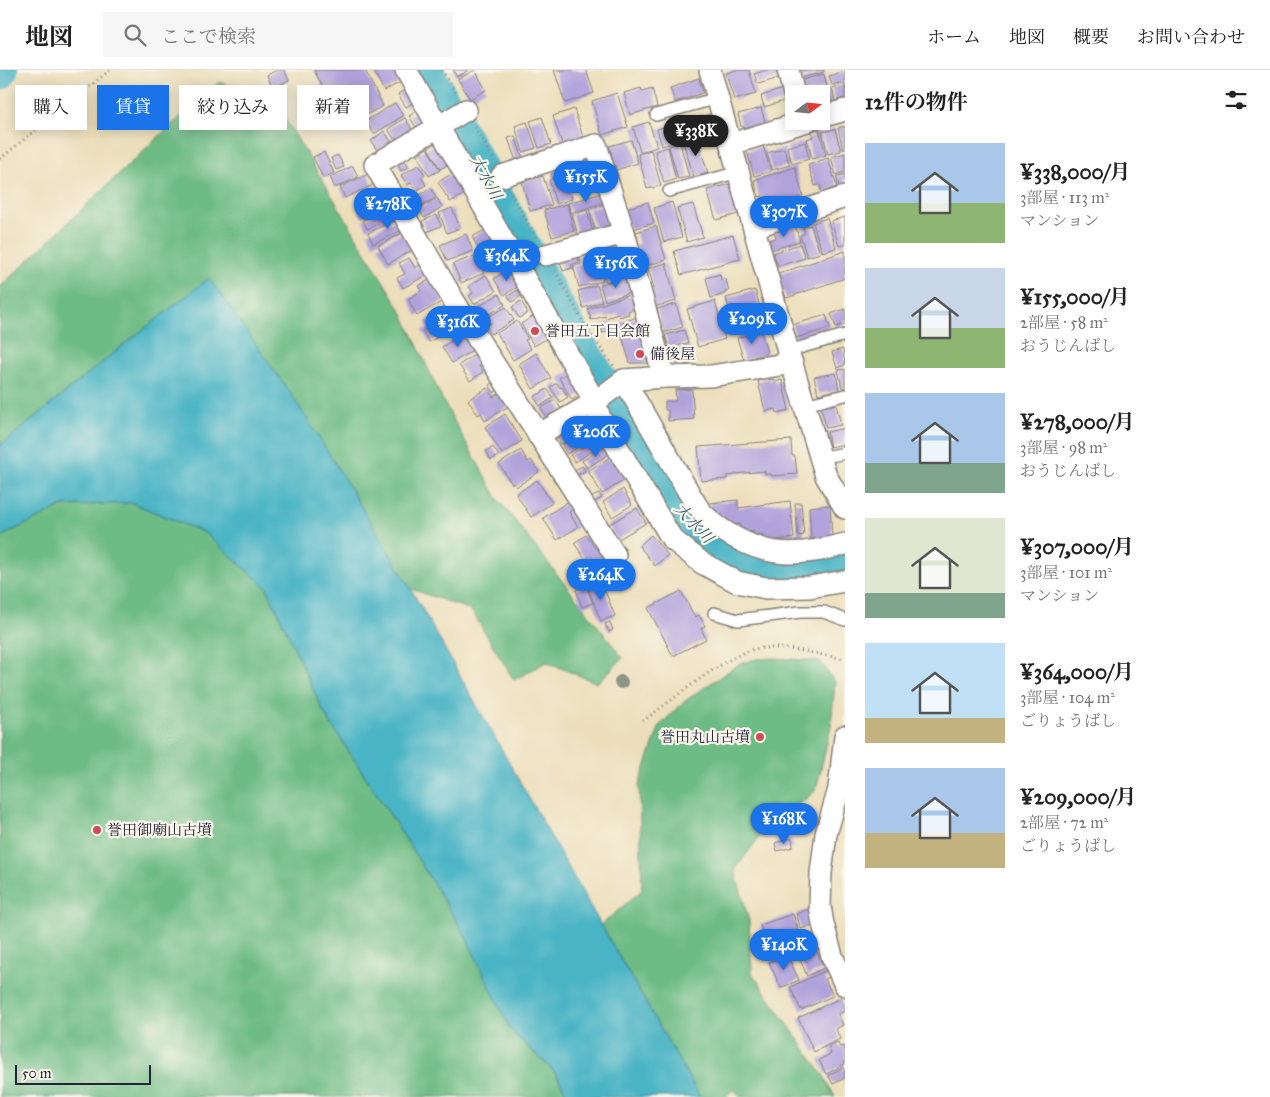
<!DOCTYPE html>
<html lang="ja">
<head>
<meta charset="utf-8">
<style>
	:root { --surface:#fff; --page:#f6f6f6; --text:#222; --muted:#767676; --line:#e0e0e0; --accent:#1a73e8 }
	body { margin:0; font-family:"IM FELL Great Primer","Noto Serif JP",serif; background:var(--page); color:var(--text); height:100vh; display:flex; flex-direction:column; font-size:19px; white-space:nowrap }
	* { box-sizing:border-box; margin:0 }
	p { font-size:16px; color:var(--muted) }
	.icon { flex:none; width:28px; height:28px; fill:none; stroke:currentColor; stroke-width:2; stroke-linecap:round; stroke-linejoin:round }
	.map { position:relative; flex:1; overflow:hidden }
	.panel { display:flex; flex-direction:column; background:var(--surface); width:425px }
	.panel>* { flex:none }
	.hud { position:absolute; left:15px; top:15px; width:475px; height:45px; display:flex; gap:10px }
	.needle { width:32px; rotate:74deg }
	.fabs { position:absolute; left:785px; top:15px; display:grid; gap:10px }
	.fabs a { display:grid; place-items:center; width:45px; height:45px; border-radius:0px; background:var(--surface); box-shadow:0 2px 12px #0003; font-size:25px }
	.scale { position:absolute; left:15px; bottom:12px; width:136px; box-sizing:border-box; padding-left:5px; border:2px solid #22223b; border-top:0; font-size:14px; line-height:18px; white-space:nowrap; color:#22223b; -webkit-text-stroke:4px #fbf7ec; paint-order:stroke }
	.price { position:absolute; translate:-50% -42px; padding:0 11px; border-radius:18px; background:var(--accent); color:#fff; font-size:16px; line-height:32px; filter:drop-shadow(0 1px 2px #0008) }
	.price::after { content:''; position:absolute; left:50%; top:30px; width:15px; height:11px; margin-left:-8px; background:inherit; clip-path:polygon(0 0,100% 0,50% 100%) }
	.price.active { background:#222; color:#fff }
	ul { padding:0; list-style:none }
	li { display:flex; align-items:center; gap:15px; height:125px; padding:0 20px }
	li span { display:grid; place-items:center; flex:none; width:140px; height:100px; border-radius:0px; color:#555 }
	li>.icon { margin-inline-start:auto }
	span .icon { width:60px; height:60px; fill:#fffc; stroke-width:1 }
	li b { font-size:21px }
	h2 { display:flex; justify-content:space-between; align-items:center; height:60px; padding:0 20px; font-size:21px }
	.pill { padding:0 18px; border-radius:0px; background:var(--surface); box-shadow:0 2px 12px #0003; font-size:18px; line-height:45px }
	.pill.active { background:var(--accent); color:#fff }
	header { display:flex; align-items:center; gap:30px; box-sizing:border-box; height:70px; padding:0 25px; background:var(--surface); border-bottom:1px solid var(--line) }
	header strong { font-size:24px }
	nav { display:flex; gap:28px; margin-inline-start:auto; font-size:18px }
	.search { width:350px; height:45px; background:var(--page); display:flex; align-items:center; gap:12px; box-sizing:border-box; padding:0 18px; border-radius:0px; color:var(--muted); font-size:19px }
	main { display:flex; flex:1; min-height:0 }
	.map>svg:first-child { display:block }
	.forest { fill:#6ebc85; stroke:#486f60 }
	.water { fill:#48b4c5; stroke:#356b80 }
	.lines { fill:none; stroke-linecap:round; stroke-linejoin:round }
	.river { stroke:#48b4c5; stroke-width:32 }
	.building { fill:#b0a2db }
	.lane-casing { stroke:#87807a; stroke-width:14 }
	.street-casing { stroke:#87807a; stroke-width:24 }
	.path { stroke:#87807a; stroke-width:3; stroke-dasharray:1 4; stroke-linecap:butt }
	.lane { stroke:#fff; stroke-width:11 }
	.street { stroke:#fff; stroke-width:21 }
	.tree { fill:#8e9585 }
	.poi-dot { fill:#d1495b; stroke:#fbf7ec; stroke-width:2 }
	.labels { text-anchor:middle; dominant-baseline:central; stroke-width:4.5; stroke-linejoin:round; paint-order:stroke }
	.poi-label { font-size:15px; fill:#22223b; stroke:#fbf7ec; text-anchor:start }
	.water-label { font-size:16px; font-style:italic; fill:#315c72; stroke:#fbf7ec }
</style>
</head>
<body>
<header>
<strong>地図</strong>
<div class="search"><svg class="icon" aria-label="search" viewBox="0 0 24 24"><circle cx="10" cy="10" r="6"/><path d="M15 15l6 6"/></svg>ここで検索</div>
<nav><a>ホーム</a><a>地図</a><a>概要</a><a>お問い合わせ</a></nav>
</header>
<main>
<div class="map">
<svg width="845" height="1027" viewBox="0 0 845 1027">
	<rect width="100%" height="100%" fill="#fbf7ec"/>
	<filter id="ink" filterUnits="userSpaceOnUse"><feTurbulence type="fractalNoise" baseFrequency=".02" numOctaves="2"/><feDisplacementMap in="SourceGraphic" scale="10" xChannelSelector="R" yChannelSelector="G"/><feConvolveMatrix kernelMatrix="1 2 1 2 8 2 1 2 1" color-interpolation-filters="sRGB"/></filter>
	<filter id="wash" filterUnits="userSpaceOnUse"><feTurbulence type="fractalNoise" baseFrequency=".0096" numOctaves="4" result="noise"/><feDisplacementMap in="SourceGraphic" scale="20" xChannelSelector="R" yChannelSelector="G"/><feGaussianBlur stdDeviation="1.12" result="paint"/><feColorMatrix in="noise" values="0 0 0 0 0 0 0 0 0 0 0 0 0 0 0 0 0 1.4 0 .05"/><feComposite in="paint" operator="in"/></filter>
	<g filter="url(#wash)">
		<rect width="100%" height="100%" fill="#ecdeba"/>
		<!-- forest -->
		<g class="forest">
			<path d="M219,12L274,30L403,244L443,331L497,428L623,588L597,613L546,592L514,610L471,540L411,519L330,385L209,209L121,277L0,376V217L156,69Z"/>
			<path d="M132,433L205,463L267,518L324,643L407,771L465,865L511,961L556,1004L568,1027H0V467L63,436Z"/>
			<path d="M774,588L820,591L835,612L831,656L816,720L806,729L771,751L735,800L749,851L752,903L823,1005L835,1027H740L734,1019L726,1027H700L601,855L642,820L639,715L660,655L685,631L739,594L756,589Z"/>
		</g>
		<!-- water -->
		<path class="water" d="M209,208L289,321L330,385L411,519L601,855L700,1027H568L556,1003L511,961L465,865L407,771L324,643L267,518L205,463L132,433L63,436L0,467V376L121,277Z"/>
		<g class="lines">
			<!-- river -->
			<g class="river">
				<path d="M427,0L578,271L628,351L678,439L700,464L720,480L743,491L779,501L815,502L845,495"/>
				<path d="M0,4L2,0"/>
			</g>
		</g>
		<g id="blocks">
			<!-- building -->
			<g class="building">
				<path d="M277,0H284L289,10L273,18L267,5Z"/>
				<path d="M314,0H365L383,36L343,57Z"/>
				<path d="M373,0H397L403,11L384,21Z"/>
				<path d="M453,0H469L457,7Z"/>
				<path d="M475,0L486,20L470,29L458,9Z"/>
				<path d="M554,0H586L594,23L565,33Z"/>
				<path d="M736,0H749L756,24L734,30L726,3Z"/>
				<path d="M767,0H781L783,7L758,14L754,4Z"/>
				<path d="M799,0H824V2L801,8Z"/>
				<path d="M845,1V12L832,15L829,6Z"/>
				<path d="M824,4L827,17L805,23L802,10Z"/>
				<path d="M699,8L703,23L675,32L670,18Z"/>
				<path d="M845,14V28L835,31L832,18Z"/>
				<path d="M283,16L286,22L281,25L278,19Z"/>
				<path d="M409,17L417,30L406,37L398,24Z"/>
				<path d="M641,18L642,21L652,18L657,37L630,45L624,23Z"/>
				<path d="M828,18L832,33L821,36V24L811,23Z"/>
				<path d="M783,19L787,30L764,37L761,26Z"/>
				<path d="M617,23L628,57L602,65L592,31Z"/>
				<path d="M395,33L403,46L374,64L366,51Z"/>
				<path d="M761,38L766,55L749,59L741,56L738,44Z"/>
				<path d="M420,39L430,56L419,62L409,46Z"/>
				<path d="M574,39L584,70L563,77L553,46Z"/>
				<path d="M710,44L715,60L690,67L685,51Z"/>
				<path d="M542,47L551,74L539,78L530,51Z"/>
				<path d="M405,48L413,61L396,72L388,59Z"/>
				<path d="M527,52L536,78L523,82L515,56Z"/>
				<path d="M649,52L657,77L640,82L633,57Z"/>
				<path d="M681,52L685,69L662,76L657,59Z"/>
				<path d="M845,56V79L843,80L838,58Z"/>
				<path d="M819,59L826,85L812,89L807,69L813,67L811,61Z"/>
				<path d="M835,59L841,81L828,84L822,62Z"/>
				<path d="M384,61L393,74L379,83L371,71Z"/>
				<path d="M515,66L524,91L517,94L508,68Z"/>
				<path d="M697,68L708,103L694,107L683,72Z"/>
				<path d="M631,70L638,93L616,100L609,76Z"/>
				<path d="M440,71L452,92L440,99L428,78Z"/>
				<path d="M805,72L809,89L792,94L787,77Z"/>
				<path d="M680,73L689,107L678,109L669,76Z"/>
				<path d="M763,76L771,101L754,106L747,81Z"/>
				<path d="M668,77L676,109L664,113L655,81Z"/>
				<path d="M427,78L440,100L429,106L417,85Z"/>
				<path d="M784,78L790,95L772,100L767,83Z"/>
				<path d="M651,80L661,116L647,119L638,84Z"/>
				<path d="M324,82L334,103L323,108L313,87Z"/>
				<path d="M845,83V102L836,105L831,87Z"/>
				<path d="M338,85L344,97L336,100L331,88Z"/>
				<path d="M403,87L409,97L401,101L396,91Z"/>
				<path d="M588,88L595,112L573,118L566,95Z"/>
				<path d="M828,88L837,117L822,122L820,115L815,116L808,95Z"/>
				<path d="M419,95L425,105L421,107L426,115L416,121L411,113L407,115L401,105Z"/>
				<path d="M353,96L358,107L335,118L330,107Z"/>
				<path d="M795,97L803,126L767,137L763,126L759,127L754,110Z"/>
				<path d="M564,100L572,129L556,134L549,110L553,109L551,104Z"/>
				<path d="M455,102L466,123L450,132L438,112Z"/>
				<path d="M368,104L373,115L345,128L340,117Z"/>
				<path d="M845,104V118L840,119L836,107Z"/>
				<path d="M543,106L552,135L530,141L522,112Z"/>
				<path d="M730,114L738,144L716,150L707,120Z"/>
				<path d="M431,118L436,127L418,138L413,129Z"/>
				<path d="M602,123L605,132L571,143L568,133Z"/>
				<path d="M372,127L378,140L362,148L356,135Z"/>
				<path d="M387,128L390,135L380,140L377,133Z"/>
				<path d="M437,128L442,137L424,148L419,139Z"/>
				<path d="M648,132L654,153L630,160L623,139Z"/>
				<path d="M672,132L682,167L664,172L654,138Z"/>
				<path d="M567,134L574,161L552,167L544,140Z"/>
				<path d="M606,134L613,157L596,162L589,139Z"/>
				<path d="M693,134L703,167L687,172L677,138Z"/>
				<path d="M393,137L396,146L367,159L363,150Z"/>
				<path d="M452,138L460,158L447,163L439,143Z"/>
				<path d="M587,140L594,165L579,169L572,145Z"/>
				<path d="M437,145L441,156L426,162L422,151Z"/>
				<path d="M402,147L407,158L373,174L368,163Z"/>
				<path d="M845,147V175L839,176L831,151Z"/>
				<path d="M827,148L836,178L822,182L813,153Z"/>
				<path d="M795,155L800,171L771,180L768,170L776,168L774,161Z"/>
				<path d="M811,155L820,183L807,187L800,165L805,163L803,157Z"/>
				<path d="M656,156L666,190L642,197L636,174H639L636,162Z"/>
				<path d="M490,157L496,168L478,178L472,167Z"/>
				<path d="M402,163L412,180L388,194L378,176Z"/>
				<path d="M466,164L473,181L447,191L440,175Z"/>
				<path d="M733,165L740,189L681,205L674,181Z"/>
				<path d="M494,171L505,191L489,200L478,180Z"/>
				<path d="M610,174L612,178L618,177L627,205L606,212L595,179Z"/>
				<path d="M800,174L805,188L778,196L773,183Z"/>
				<path d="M595,181L603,211L579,217L573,196L581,194L579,185Z"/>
				<path d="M845,181V208L786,228L778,204Z"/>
				<path d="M576,183L579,192L571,195L572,198L563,201L559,188Z"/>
				<path d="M477,185L484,203L461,213L453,194Z"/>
				<path d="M409,188L415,198L425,192L431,203L403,218L397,208L405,204L399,193Z"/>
				<path d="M666,193L676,231L654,237L649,219L654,218L648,198Z"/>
				<path d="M509,199L519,216L504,225L494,209Z"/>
				<path d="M720,204L721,210L726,209L729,221L725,222V224L711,228L706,208Z"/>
				<path d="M486,205L496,221L474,234L469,226L473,223L469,216Z"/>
				<path d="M627,206L632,222L605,231L600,215Z"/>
				<path d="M431,209L443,231L417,246L408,229L421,221L418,216Z"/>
				<path d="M597,215L602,232L583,238L578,221Z"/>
				<path d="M521,218L524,224L512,232L508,226Z"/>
				<path d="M755,220L765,254L735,262L726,228Z"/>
				<path d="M499,224L505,235L484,247L478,237Z"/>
				<path d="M632,224L637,238L628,241L629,244L619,247L618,244L606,248L605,246L591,250L588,239Z"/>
				<path d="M521,231L528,243L519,248L512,237Z"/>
				<path d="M715,231L725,269L698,277L687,239Z"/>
				<path d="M676,234L683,257L663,263L657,239Z"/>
				<path d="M506,237L514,250L491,264L486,256L491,253L488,247Z"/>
				<path d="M448,239L460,254L429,272L422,261L428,257L425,252Z"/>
				<path d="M845,239V254L836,257L831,244Z"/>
				<path d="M535,245L548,268L534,276L521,254Z"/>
				<path d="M826,245L830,258L796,268L792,255Z"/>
				<path d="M641,246L655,293H630L618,253Z"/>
				<path d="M517,251L528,269L525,270L531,279L513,290L497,263Z"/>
				<path d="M612,252L614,259L602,263L600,255Z"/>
				<path d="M684,260L688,273L669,278L665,265Z"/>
				<path d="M761,261L767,283L744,290L737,268Z"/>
				<path d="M463,263L473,280L452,293L442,277Z"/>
				<path d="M689,276L694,292L674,298L669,282Z"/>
				<path d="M843,279L845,295L837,298L832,282Z"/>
				<path d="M477,283L483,293L479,296L483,302L470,311L459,295Z"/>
				<path d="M536,283L551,308L533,319L519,294Z"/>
				<path d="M845,299V318H842L838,300Z"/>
				<path d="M570,301L583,323L572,330L559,308Z"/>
				<path d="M836,303L839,320L818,324L814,307Z"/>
				<path d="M768,308L769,310L774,309L775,312L782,310L789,340L777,343L776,339L765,341L758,311Z"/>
				<path d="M493,312L498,320L494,323L489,315Z"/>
				<path d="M557,313L560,318L562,317L568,327L560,332L550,317Z"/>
				<path d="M487,318L493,327L502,322L510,335L485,351L481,343L478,345L468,330Z"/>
				<path d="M547,319L553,328L540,336L534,327Z"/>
				<path d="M692,319L694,349L668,351V340H665V331H676L675,320Z"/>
				<path d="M555,330L562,340L547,349L541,338Z"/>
				<path d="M836,334L841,355L826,358L821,337Z"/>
				<path d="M505,344L522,371L502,384L485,357Z"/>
				<path d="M575,352L581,362L561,374L556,364Z"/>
				<path d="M593,355L604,373L595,379L584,360Z"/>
				<path d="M623,357L628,364L621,368L617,361Z"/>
				<path d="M845,358V374L830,377L827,362Z"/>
				<path d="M582,363L587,372L567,384L562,375Z"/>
				<path d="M791,370L792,386H795L797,404L772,406L771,404H765V401L735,404V405L727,406V409L701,411L698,377Z"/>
				<path d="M588,374L593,381L575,392L570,385Z"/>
				<path d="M493,377L499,386L491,390L486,381Z"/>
				<path d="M604,377L609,384L587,398L582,391Z"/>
				<path d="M521,380L528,392L531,390L539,402L516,417L514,413L512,414L499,394Z"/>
				<path d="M612,386L626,409L602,424L588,401Z"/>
				<path d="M582,396L585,401L574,407L571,402Z"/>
				<path d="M537,410L552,433L531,447L516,424Z"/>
				<path d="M623,419L632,435L612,447L603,432Z"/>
				<path d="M599,423L602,428L593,433L590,429Z"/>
				<path d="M572,429L578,437L569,442L578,457L557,470L543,448Z"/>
				<path d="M738,430V438L790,431L794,468L767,471L766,467H763L762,464L753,465V461L740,463V454L731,455V452L723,453L722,444L711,445L710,433Z"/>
				<path d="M795,433H801L804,465L798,466Z"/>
				<path d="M830,435L832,467L811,469L809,437Z"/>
				<path d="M637,438L646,453L617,470L608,455Z"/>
				<path d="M586,465L595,478L597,477L603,487L593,494L589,488L586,490L574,473Z"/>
				<path d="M651,465L668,485L655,496L639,476Z"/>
				<path d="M601,511L615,546L601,551L587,516Z"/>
				<path d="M586,516L593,533L582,537L576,520Z"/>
				<path d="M681,521L695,547L699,545L705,556L701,558L706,569L673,586L648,538Z"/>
				<path d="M610,552L613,560L609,562L605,554Z"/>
				<path d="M792,768L793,777L777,781L775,773Z"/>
				<path d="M809,839L815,854L801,859L796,844Z"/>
				<path d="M793,844L798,859L776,866L780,877L762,883L758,869L764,867L760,855Z"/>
				<path d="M813,873L824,898L807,906L796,880Z"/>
				<path d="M787,885L799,910L781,918L769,892Z"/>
				<path d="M829,899L832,906L825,909L833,926L801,940L790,917Z"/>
				<path d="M841,928L845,941L838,944L843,955L836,959L840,969L814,982L798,948Z"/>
				<path d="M837,972L840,977L845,976V994L826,1004L819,990L831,984L828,977Z"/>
				<path d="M844,997L845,1008L833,1014L828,1005Z"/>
			</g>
		</g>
	</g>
	<g filter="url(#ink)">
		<use href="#blocks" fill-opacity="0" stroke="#87807a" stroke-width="1"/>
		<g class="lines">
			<!-- lane casing -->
			<g class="lane-casing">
				<g id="lane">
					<path d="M656,45L718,28"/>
					<path d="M669,121L739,102"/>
					<path d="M788,281L845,265"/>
					<path d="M804,335L845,325"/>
					<path d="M820,388L845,383"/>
					<path d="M714,543L738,550L800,542H824L845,550"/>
				</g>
			</g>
			<!-- street casing -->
			<g class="street-casing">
				<g id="street">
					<path d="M406,0L595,332L600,348L672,469L702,493L737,512L766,518L810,517L845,511"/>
					<path d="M710,0L788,281L826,406L845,438"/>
					<path d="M788,0L794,24"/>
					<path d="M466,40L375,95L454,231L615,485"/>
					<path d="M821,47L845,40"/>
					<path d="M731,74L807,51"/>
					<path d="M502,106L596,75L624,163L664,307"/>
					<path d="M754,157L845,127"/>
					<path d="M546,185L624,163"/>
					<path d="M624,310L692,428C695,433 698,439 703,444C721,462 751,479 777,482C800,485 823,480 845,474"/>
					<path d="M538,365L595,332L624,310L664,307L711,306L792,293"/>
					<path d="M845,666L839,719L826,764L821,803L820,836L823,854L832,886L845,915"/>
				</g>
			</g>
			<!-- path -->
			<g class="path">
				<path d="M442,0L457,25"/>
				<path d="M475,57L494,91"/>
				<path d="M0,89L110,0"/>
				<path d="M511,123L537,169"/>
				<path d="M555,201L587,259L614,296"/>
				<path d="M643,651C671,632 730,580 762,578C787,576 820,585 845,589"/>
			</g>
			<!-- lane -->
			<use href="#lane" class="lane"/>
			<!-- street -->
			<use href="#street" class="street"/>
		</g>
		<!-- trees -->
		<circle class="tree" cx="621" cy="612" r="7"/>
	</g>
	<!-- markers -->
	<g class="poi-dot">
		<circle cx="535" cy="261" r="5"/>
		<circle cx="640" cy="284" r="5"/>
		<circle cx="760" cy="667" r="5"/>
		<circle cx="97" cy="760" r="5"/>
	</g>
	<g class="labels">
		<!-- poi labels -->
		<g class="poi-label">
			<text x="545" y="261">誉田五丁目会館</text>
			<text x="650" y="284">備後屋</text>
			<text x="750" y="667" text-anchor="end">誉田丸山古墳</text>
			<text x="107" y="760">誉田御廟山古墳</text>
		</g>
		<!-- water labels -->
		<g class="water-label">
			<text transform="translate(486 107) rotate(61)">大水川</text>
			<text transform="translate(694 453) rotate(47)">大水川</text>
		</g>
	</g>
</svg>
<div class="fabs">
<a><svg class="needle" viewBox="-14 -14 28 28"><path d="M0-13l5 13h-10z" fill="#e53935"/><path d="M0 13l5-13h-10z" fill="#767676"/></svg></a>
</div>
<div class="scale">50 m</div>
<b class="price active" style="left:696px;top:87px">¥338K</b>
<b class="price" style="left:586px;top:133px">¥155K</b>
<b class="price" style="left:388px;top:160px">¥278K</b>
<b class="price" style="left:784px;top:168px">¥307K</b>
<b class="price" style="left:507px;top:212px">¥364K</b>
<b class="price" style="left:616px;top:219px">¥156K</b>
<b class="price" style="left:752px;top:275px">¥209K</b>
<b class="price" style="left:458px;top:278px">¥316K</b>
<b class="price" style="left:596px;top:388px">¥206K</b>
<b class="price" style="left:601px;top:531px">¥264K</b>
<b class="price" style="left:784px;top:775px">¥168K</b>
<b class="price" style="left:784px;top:901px">¥140K</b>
<div class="hud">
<a class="pill">購入</a>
<a class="pill active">賃貸</a>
<a class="pill">絞り込み</a>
<a class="pill">新着</a>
</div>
</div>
<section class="panel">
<h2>12件の物件<svg class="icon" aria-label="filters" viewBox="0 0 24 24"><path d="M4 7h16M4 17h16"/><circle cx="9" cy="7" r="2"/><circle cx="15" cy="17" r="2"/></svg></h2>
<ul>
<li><span style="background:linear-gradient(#a9c7e8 60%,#8fb573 0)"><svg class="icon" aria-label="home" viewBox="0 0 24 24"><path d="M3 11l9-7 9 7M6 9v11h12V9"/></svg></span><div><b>¥338,000/月</b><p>3部屋 · 113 m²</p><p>マンション</p></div></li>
<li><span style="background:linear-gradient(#c9d6e8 60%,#8fb573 0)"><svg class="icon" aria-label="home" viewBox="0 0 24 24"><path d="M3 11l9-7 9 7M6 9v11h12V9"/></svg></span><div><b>¥155,000/月</b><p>2部屋 · 58 m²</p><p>おうじんばし</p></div></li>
<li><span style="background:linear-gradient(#a9c7e8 70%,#7fa58c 0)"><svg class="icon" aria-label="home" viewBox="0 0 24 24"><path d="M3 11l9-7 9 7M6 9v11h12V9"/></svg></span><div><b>¥278,000/月</b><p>3部屋 · 98 m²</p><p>おうじんばし</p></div></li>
<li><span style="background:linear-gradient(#dfe7d0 75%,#7fa58c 0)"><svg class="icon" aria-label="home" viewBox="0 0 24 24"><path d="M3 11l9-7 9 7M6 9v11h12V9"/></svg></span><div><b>¥307,000/月</b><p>3部屋 · 101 m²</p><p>マンション</p></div></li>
<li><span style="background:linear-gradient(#bfe0f5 75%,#c2b280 0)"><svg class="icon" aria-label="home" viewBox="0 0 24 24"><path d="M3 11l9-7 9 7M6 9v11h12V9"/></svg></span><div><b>¥364,000/月</b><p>3部屋 · 104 m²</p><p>ごりょうばし</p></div></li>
<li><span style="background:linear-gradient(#a9c7e8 65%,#c2b280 0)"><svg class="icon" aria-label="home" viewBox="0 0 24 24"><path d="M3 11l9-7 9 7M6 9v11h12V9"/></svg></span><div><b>¥209,000/月</b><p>2部屋 · 72 m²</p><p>ごりょうばし</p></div></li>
</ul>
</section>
</main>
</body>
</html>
